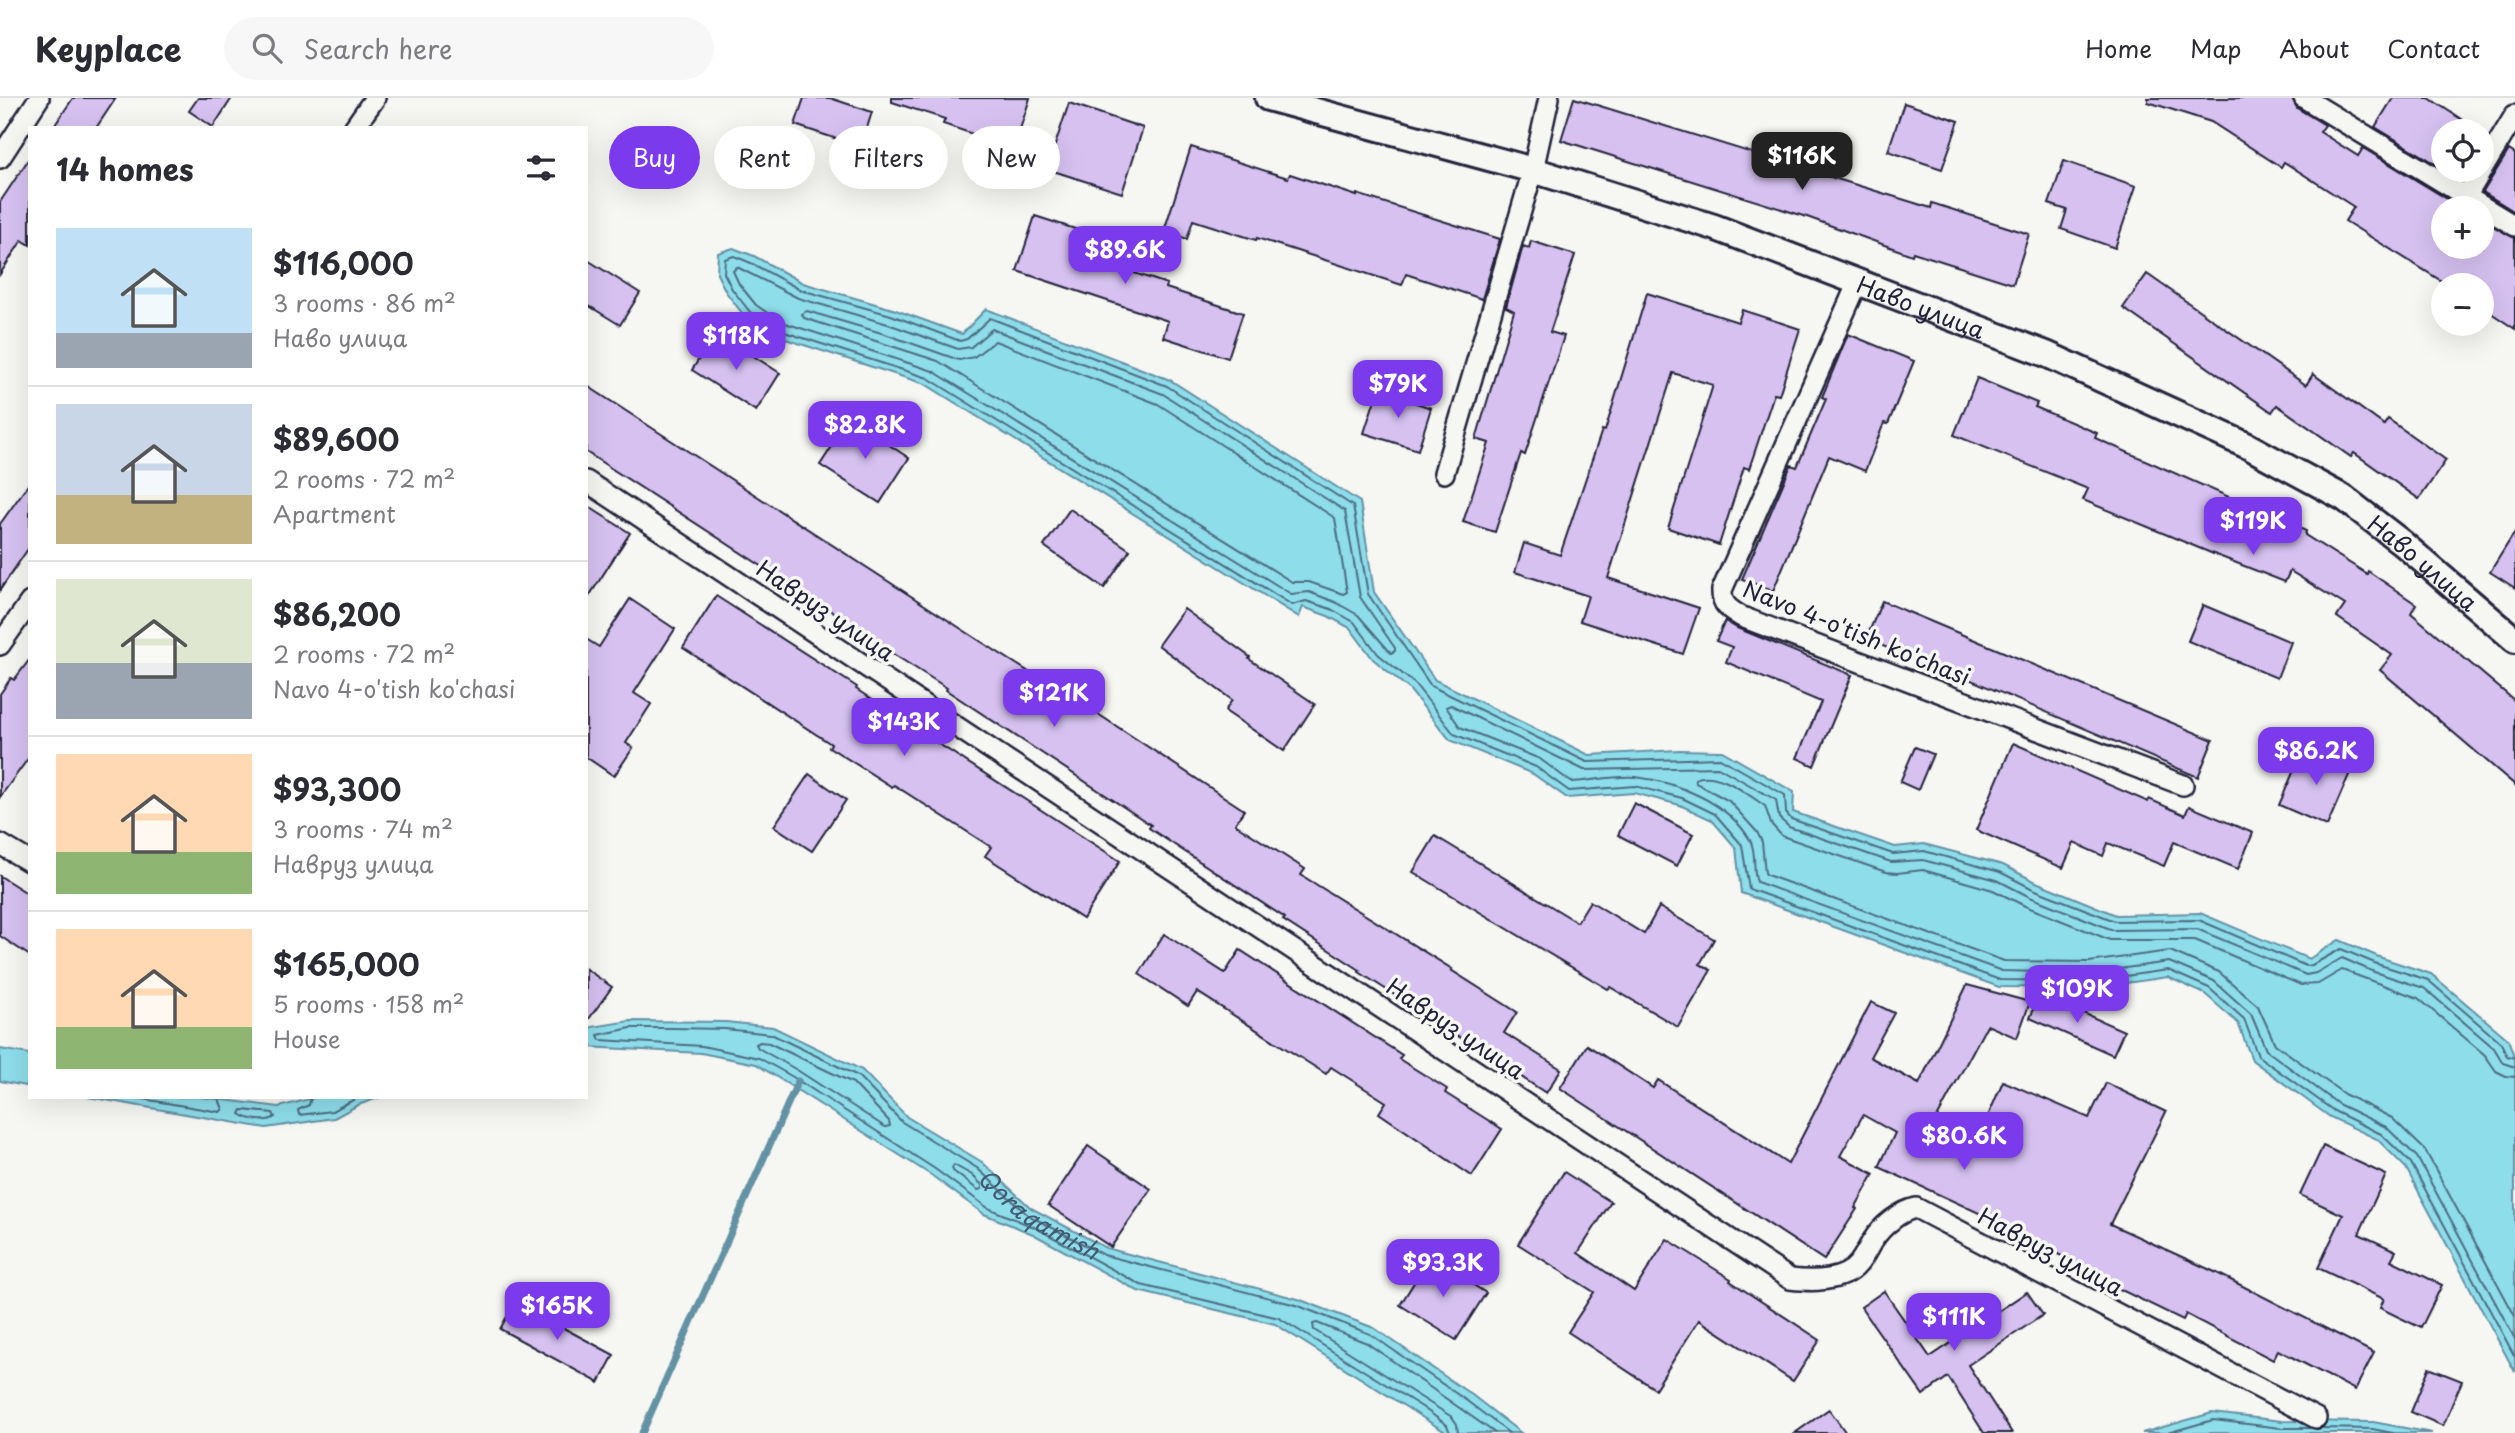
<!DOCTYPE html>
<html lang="en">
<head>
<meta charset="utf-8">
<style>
	:root { --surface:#fff; --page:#f7f7f7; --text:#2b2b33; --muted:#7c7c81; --line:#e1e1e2; --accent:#7c3aed }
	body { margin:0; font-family:"Playpen Sans",sans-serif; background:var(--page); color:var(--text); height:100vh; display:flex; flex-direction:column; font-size:26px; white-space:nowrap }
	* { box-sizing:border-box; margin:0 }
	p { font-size:23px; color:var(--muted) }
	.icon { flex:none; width:38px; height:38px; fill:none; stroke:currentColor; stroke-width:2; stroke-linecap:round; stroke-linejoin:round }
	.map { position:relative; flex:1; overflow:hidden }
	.sheet { position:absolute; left:28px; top:28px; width:560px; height:973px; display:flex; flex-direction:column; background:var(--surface); border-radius:0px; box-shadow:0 7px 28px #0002 }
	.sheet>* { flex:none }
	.hud { position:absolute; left:609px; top:28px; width:665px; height:63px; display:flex; gap:14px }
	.controls { position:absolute; left:2431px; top:21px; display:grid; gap:14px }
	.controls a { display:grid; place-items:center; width:63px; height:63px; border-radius:50%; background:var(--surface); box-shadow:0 7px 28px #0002; font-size:35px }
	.price { position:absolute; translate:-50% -60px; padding:0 16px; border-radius:14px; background:var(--accent); color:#fff; font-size:23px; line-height:46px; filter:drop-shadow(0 2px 4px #0008) }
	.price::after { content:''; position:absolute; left:50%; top:42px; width:21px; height:16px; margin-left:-10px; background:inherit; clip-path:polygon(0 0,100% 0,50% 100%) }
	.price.on { background:#222; color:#fff }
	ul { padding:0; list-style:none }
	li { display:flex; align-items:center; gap:21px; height:175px; padding:0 28px }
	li+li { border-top:2px solid var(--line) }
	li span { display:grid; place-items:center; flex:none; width:196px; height:140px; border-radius:0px; color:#555 }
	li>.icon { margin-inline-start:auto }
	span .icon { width:84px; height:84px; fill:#fffc; stroke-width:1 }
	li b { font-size:30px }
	h2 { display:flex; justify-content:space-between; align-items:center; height:84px; padding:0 28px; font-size:30px }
	.pill { padding:0 24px; border-radius:32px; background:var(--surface); box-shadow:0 7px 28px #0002; font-size:24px; line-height:63px }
	.pill.on { background:var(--accent); color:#fff }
	header { display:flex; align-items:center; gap:42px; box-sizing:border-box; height:98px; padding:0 35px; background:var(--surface); border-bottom:2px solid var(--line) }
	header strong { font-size:33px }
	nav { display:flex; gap:38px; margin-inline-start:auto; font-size:24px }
	.search { width:490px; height:63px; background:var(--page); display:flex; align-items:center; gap:18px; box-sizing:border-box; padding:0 24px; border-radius:38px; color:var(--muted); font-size:26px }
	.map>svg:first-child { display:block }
	.water { fill:#8eddeb; stroke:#6392a5; stroke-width:2 }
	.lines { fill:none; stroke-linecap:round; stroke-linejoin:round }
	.shore { stroke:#4d6d81; stroke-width:2 }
	.stream { stroke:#6392a5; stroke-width:7 }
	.building { fill:#d6c1f1; stroke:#22223b; stroke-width:2 }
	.minor-casing { stroke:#22223b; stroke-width:24 }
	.tertiary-casing { stroke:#22223b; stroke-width:30 }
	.minor { stroke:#f6f6f2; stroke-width:19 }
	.tertiary { stroke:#f6f6f2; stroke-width:24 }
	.labels { text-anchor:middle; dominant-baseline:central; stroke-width:7; stroke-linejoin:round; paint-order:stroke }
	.street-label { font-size:23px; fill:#22223b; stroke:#f6f6f2 }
	.water-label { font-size:24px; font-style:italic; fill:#425a70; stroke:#f6f6f2 }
</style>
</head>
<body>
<header>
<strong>Keyplace</strong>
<div class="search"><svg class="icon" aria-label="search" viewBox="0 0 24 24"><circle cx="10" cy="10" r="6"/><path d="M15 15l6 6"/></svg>Search here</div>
<nav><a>Home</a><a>Map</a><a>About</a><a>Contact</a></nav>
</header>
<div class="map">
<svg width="2515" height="1335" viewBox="0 0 2515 1335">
	<rect width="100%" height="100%" fill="#f6f6f2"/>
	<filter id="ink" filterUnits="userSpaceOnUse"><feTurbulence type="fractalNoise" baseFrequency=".0143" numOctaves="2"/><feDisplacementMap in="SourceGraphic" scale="14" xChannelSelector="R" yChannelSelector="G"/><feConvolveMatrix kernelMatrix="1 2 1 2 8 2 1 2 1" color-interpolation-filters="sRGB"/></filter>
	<g filter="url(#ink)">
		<!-- water -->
		<g class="water">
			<path d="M733,150L754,158L803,185L893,211L962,236L986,211L1170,282L1360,404L1374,494L1435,582L1589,657L1679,652L1722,653L1794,694L1793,714L1895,749L1924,746L2003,767L2036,784L2116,817L2200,815L2309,861L2339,842L2379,859L2431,876L2508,941L2515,961V1274L2406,1070L2377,1041L2330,1019L2252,962L2238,925L2205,896L2168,879L2091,890L1999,889L1741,795L1736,750L1712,722L1680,707L1634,695L1567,700L1533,676L1450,642L1409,591L1373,561L1350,530L1328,518L1303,509L1299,519L925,286L773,237L745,219L726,194L717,176L718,155Z"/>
			<path d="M630,923L726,924L773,929L862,972L907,1019L982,1064L1031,1110L1106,1150L1298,1201L1374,1230L1472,1297L1521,1335H1447L1275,1226L1138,1193L1033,1136L984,1116L931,1077L756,966L701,955L586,949V930Z"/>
			<path d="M0,951L30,956V989L0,983Z"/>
			<path d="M88,999H200L279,1009L317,999H381L358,1007L334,1020L266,1030Z"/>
			<path d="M2212,1315L2282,1323L2373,1324L2432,1335H2142Z"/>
		</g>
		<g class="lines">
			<!-- shore -->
			<g class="shore">
				<path d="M737,169L798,200L888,226L958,251L971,249L992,231L1163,296L1345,413L1360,499L1395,550V553L1391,555L1358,517L1335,504L1309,494L1291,496L933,273L779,223L756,207L739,186L733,173Z"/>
				<path d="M807,213L885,236L959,262L974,259L995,243L1158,306L1335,420L1347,494L1343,496L1309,484H1292L938,263L804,220L802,216Z"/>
				<path d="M760,944L769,945L853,985L889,1023L890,1028L885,1029L797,972L758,950L756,946Z"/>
				<path d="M2515,960L2507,958L2501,945L2428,882L2377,866L2341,851L2312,867L2306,868L2199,822L2115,823L2033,791L2000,774L1924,753L1893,756L1791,721L1786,715L1785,697L1720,660L1587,664L1431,588L1368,496L1353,408L1167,288L990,220L967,241L960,243L891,217L801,192L751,165L734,158L725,161L724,175L732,191L750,214L775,231L928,280L1292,507L1306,503L1331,511L1354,524L1378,556L1415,586L1454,636L1536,669L1569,693L1635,688L1682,700L1715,716L1742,747L1749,791L2000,882L2090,883L2168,872L2209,890L2244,921L2258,958L2334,1013L2381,1036L2411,1065L2515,1259"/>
				<path d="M2515,969L2503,965L2494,950L2424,890L2374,874L2342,860L2316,875L2306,877L2197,831L2113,832L2030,799L1997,782L1923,762L1891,764L1789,729L1779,720L1776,702L1718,669L1584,672L1451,607L1446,609L1460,629L1540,661L1571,684C1592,683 1615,677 1636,679C1677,684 1729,705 1750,742C1757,755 1752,772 1757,784L2002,873L2089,875L2169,864L2214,883L2251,916L2266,952L2338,1006L2386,1029L2417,1059L2515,1241"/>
				<path d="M2515,979L2506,978L2496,973L2485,957L2418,900L2342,872L2318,886L2301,887L2195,842H2110L2025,808L1993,792L1923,772L1897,775L1886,774L1782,738L1771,726L1765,708C1747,696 1717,671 1695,681L1696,685L1729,703L1757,734L1762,744L1765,775L1767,777L2004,863L2089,864L2170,853L2219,874L2258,908L2275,946L2344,996L2392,1020L2425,1052L2515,1218"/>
				<path d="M131,999L220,1014L223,1011L218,999"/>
				<path d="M311,999L309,1007L298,1012L299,1017L332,1013L359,999"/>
				<path d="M242,1012L273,1015L275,1019C267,1025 248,1022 240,1016Z"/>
				<path d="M954,1067L972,1077L982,1087V1091L978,1092L953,1073L952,1070Z"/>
				<path d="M2320,1330L2372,1331L2393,1335"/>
				<path id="s1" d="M1450,1335L1447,1327L1422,1309L1279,1220L1141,1187L1036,1130L988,1110L935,1071L793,979L759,960L702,948L600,942L598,937L631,930H672L725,931L771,936L858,978L902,1024L977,1070L1028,1117L1104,1157L1296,1207L1370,1236L1467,1303L1509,1335"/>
				<path d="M1458,1335L1457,1326L1452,1319L1314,1232L1313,1226L1317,1225L1367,1245L1495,1335"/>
				<path d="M2167,1335L2213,1322L2281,1330H2311"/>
			</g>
			<!-- stream -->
			<path class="stream" d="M642,1335L798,983"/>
		</g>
		<!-- building -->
		<g class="building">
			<path d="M73,0H116L96,30H53Z"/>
			<path d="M198,0H232L213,29L189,13Z"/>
			<path d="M804,0H830L872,14L861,49L795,27Z"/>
			<path d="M892,0H1030L1014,50L943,26L945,21L892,4Z"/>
			<path d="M1574,0L1931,110L1932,105L2029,136L2013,186L1913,154L1912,157L1807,119L1561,42Z"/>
			<path d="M2148,0H2292L2297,10L2325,27L2320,34L2358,58L2363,50L2462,110H2443V149H2482V122L2515,140V231L2482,209V187H2448L2345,123L2354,109L2284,64L2281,69L2211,24L2148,4Z"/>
			<path d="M2393,0H2429L2479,33H2443V70L2375,29Z"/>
			<path d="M1069,5L1143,30L1122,95L1047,71Z"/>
			<path d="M1904,5L1959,23L1942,71L1888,53Z"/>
			<path d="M1191,49L1288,80L1290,76L1357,98V96L1500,141L1482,201L1406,176L1402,187L1257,140L1256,142L1193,122L1187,141L1164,133Z"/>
			<path d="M2509,52L2515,56V114L2483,94Z"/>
			<path d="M30,59V147L22,142L0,176V104Z"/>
			<path d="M2064,63L2136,88L2115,150L2061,131L2067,112L2049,106Z"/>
			<path d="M2446,72H2468L2462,82Z"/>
			<path d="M1035,118L1109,142L1102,164L1167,186L1166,190L1243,215L1228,260L1163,239L1168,223L1017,173Z"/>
			<path d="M1531,143L1575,157L1550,234L1564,238L1525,357L1521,355L1495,434L1463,424L1489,345L1476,341L1514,213L1506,209L1523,148L1529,150Z"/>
			<path d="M586,161L640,195L620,227L586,206Z"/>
			<path d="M2147,176L2306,287L2313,276L2384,327L2388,321L2446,362L2419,401L2354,355L2351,359L2277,307L2272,314L2123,210Z"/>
			<path d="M1647,195L1738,224L1742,212L1800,231L1779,297L1774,296L1749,371L1744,369L1719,447L1668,430L1713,287L1673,275L1608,480L1699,510L1683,556L1580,523L1588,498L1515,474L1524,445L1560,457L1602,332L1605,333Z"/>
			<path d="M716,234L780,275L756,313L692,272Z"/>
			<path d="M1848,236L1914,263L1888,326L1884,325L1865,373L1829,358L1773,493L1742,481L1791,367L1797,369L1826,301L1822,299Z"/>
			<path d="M1977,280L2037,305L2035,309L2097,335L2095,340L2306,433L2305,437L2367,476L2368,473L2416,506L2411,515L2515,603V687L2380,572L2392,557L2337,519L2345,507L2290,473L2285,484L2211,455L2083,402L2088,391L1954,337Z"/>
			<path d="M586,287L977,541L1040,581L1043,576L1100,613L1098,616L1244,712L1235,726L1305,771L1301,777L1452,871L1451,872L1517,914L1504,935L1561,971L1546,995L1359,874L1360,872L1283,822L1285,820L1149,730L1151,727L946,592L947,590L882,549L883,547L586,354Z"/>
			<path d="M1378,292L1431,310L1418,352L1364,335Z"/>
			<path d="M850,321L909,360L880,405L820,367Z"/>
			<path d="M30,384V448L0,492V426Z"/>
			<path d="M586,407L630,435L586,503Z"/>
			<path d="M1070,411L1130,452L1104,490L1044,448Z"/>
			<path d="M2515,434V490L2490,474Z"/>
			<path d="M716,498L857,589L856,591L925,637L1120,763L1083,821L985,758L991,749L894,687L892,689L829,649L831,646L683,550Z"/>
			<path d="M630,501L675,531L634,595L651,606L626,645L633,650L614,678L586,659V541L599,549Z"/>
			<path d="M1882,503L2213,642L2198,679L1934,566L1933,569L1866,541Z"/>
			<path d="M2203,507L2291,544L2277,580L2188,543Z"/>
			<path d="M1184,511L1250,559L1249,561L1315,606L1284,653L1225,613L1232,602L1158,547Z"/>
			<path d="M1725,523L1737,530L1852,577L1814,668L1797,660L1821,604L1726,564L1732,549L1716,543Z"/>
			<path d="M30,561V658L0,699V596L11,580L14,582Z"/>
			<path d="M2013,645L2148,704L2149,701L2185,717L2189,708L2253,735L2238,771L2174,744L2164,768L2108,745L2103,758L2074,745L2063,770L1976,732Z"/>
			<path d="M1915,649L1933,656L1918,692L1900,684Z"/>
			<path d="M2304,649L2352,670L2327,728L2279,707Z"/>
			<path d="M809,676L846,702L812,753L774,728Z"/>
			<path d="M1634,705L1693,736L1677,768L1618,737Z"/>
			<path d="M1435,738L1577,824L1590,803L1644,836L1659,809L1714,841L1700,866L1711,872L1678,929L1610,889L1608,891L1413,774Z"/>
			<path d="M0,778L30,797V858L0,838Z"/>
			<path d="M1164,836L1225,875L1240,852L1402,957L1399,961L1447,991L1445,995L1502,1031L1472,1078L1379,1015L1386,1004L1331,969L1326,976L1197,894L1188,908L1139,876Z"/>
			<path d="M586,871L612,889L586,925Z"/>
			<path d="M1967,887L2030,904L2017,940L1987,927L1932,1029L1975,1049L2003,983L2089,1020L2106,985L2166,1014L2110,1126L2217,1175L2374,1255L2355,1292L2278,1252L2273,1262L2186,1216L2183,1222L2078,1171L2080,1167L2013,1134L2014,1131L1879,1069L1895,1035L1863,1017L1840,1058L1874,1076L1855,1110L1857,1111L1824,1162L1560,990L1587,947L1653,990L1658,982L1788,1066L1871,904L1894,915L1870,959L1919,986Z"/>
			<path d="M2040,896L2124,933L2113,957L2030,920Z"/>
			<path d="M1088,1048L1151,1091L1111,1149L1048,1107Z"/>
			<path d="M2323,1048L2386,1077L2359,1136L2396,1153L2391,1162L2442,1187L2421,1230L2380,1210L2384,1201L2318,1170L2343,1117L2300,1097Z"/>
			<path d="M1564,1074L1611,1104L1578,1155L1634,1193L1667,1141L1731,1181L1730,1183L1820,1242L1793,1283L1699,1222L1655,1291L1568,1234L1594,1194L1518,1146Z"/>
			<path d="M1430,1159L1486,1195L1456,1242L1400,1207Z"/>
			<path d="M1884,1193L1930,1259L2027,1194L2043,1217L1968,1267L2012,1335H1984L1948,1279L1923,1297L1861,1209Z"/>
			<path d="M515,1204L614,1257L599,1285L500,1231Z"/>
			<path d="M2429,1270L2462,1283L2443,1328L2411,1314Z"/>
			<path d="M1829,1311L1846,1335H1795Z"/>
		</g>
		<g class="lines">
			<!-- minor casing -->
			<g class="minor-casing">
				<g id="minor">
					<path d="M2304,0L2515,128"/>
					<path d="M354,30L375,0"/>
					<path d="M0,60L39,0"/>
					<path d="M2467,97L2515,17"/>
					<path d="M1858,184L1722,492C1721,507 1730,512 1742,519L2183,687"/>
					<path d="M1444,375L1533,72L1549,0"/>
					<path d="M586,383L1790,1181C1808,1183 1828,1184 1845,1176C1860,1170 1865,1154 1873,1142C1882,1128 1900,1113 1916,1110L2316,1320"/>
					<path d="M0,547L30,504"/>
					<path d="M0,746L30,764"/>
				</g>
			</g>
			<!-- tertiary casing -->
			<g class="tertiary-casing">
				<g id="tertiary">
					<path id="s2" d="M1268,0L1533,72L1714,129L2046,256L2248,348L2344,400L2401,444L2515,542"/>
				</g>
			</g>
			<!-- minor -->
			<use href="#minor" class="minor"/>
			<!-- tertiary -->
			<use href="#tertiary" class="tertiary"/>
		</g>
	</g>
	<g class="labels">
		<!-- street labels -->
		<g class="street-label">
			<text stroke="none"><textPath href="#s2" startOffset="686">Наво улица</textPath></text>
			<text stroke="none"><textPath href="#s2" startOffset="1253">Наво улица</textPath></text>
			<text transform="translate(826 512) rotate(34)">Навруз улица</text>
			<text transform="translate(1857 534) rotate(22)">Navo 4-o'tish ko'chasi</text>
			<text transform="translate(1456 930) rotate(34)">Навруз улица</text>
			<text transform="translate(2051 1153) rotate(28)">Навруз улица</text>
		</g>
		<!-- water labels -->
		<g class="water-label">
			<text stroke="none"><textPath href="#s1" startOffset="1461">Qoraqamish</textPath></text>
		</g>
	</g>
</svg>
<div class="controls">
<a><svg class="icon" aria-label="locate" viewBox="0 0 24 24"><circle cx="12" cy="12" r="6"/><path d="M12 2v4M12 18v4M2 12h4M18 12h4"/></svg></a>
<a>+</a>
<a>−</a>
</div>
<b class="price on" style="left:1802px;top:94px">$116K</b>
<b class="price" style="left:1125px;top:188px">$89.6K</b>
<b class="price" style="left:736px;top:274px">$118K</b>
<b class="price" style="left:1398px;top:322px">$79K</b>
<b class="price" style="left:865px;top:363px">$82.8K</b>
<b class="price" style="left:2253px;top:459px">$119K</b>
<b class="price" style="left:1054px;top:631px">$121K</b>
<b class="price" style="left:904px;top:660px">$143K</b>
<b class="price" style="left:2316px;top:689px">$86.2K</b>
<b class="price" style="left:2077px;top:927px">$109K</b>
<b class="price" style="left:1964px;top:1074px">$80.6K</b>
<b class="price" style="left:1443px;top:1201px">$93.3K</b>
<b class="price" style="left:557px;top:1244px">$165K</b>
<b class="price" style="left:1954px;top:1255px">$111K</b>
<div class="hud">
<a class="pill on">Buy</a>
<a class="pill">Rent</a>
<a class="pill">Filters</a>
<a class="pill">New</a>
</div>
<section class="sheet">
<h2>14 homes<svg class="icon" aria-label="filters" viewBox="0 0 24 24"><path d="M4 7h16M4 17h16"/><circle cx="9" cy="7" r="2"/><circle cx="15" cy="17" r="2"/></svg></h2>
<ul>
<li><span style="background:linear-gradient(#bfe0f5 75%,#9aa5b1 0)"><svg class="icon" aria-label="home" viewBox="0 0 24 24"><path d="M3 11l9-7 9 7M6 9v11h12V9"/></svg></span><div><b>$116,000</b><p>3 rooms · 86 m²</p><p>Наво улица</p></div></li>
<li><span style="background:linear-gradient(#c9d6e8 65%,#c2b280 0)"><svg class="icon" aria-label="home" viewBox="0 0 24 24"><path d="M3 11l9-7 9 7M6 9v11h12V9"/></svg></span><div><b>$89,600</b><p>2 rooms · 72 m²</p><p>Apartment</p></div></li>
<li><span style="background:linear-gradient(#dfe7d0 60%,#9aa5b1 0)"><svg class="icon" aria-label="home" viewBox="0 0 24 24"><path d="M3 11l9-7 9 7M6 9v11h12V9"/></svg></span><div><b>$86,200</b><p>2 rooms · 72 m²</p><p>Navo 4-o'tish ko'chasi</p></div></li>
<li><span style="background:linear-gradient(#ffd9b3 70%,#8fb573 0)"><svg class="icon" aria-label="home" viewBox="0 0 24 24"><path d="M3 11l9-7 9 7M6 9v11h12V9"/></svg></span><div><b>$93,300</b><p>3 rooms · 74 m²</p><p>Навруз улица</p></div></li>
<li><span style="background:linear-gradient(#ffd9b3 70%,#8fb573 0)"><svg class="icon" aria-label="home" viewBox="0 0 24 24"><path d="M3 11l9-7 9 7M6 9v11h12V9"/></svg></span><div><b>$165,000</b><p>5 rooms · 158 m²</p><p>House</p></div></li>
</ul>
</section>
</div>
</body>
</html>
